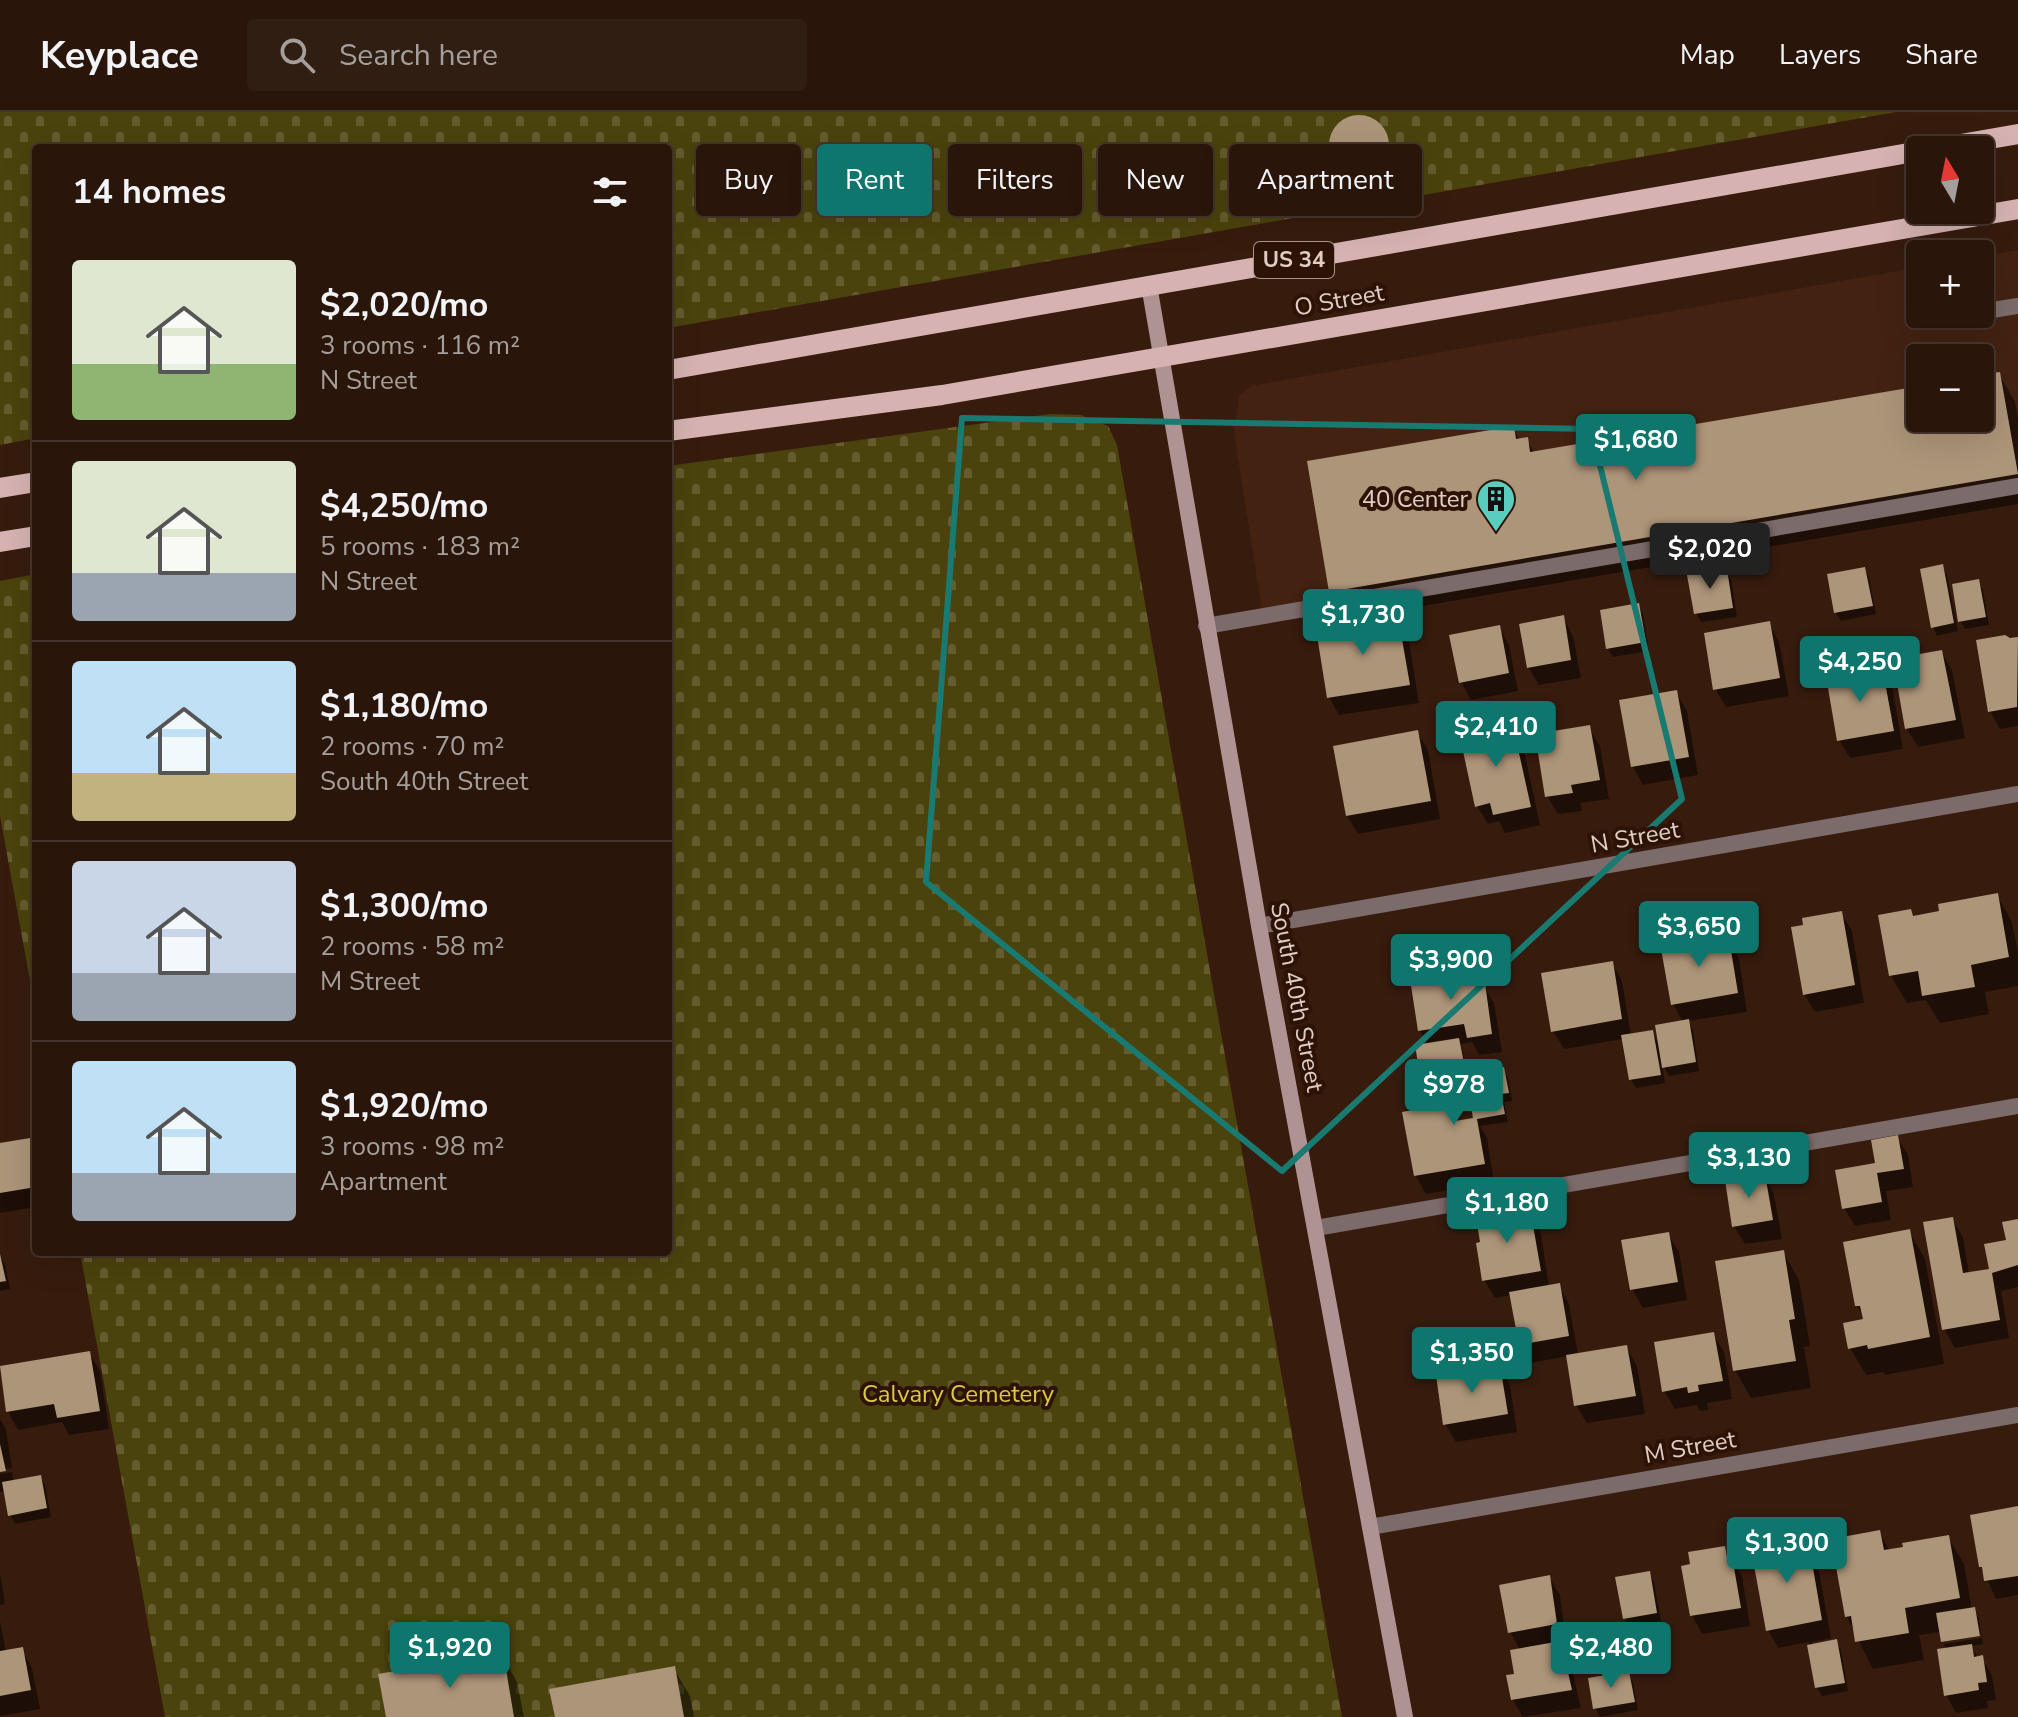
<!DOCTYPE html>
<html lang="en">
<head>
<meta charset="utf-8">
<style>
	:root { --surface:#29150a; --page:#311e13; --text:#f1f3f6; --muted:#a59f9c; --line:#45342b; --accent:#0f766e }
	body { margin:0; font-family:"Nunito Sans",sans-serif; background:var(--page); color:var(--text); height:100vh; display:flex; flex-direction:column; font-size:30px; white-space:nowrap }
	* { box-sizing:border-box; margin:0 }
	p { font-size:26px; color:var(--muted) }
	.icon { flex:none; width:44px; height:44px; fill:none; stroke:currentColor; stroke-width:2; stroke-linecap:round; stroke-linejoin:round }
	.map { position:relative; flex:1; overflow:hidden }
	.details { position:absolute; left:32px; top:32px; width:640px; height:1112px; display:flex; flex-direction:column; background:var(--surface); border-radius:8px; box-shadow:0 8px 32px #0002,0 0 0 2px var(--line) }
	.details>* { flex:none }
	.top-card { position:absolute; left:696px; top:32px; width:760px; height:72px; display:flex; gap:16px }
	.needle { width:52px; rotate:350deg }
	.controls { position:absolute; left:1906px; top:24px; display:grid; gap:16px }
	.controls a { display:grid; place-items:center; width:88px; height:88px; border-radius:8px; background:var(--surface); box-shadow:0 8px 32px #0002,0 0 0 2px var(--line); font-size:40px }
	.price { position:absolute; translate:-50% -68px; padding:0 18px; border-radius:8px; background:var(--accent); color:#fff; font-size:26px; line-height:52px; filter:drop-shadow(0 2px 4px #0008) }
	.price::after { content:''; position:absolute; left:50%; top:48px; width:24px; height:18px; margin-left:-12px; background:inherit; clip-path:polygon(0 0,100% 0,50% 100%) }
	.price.active { background:#222; color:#fff }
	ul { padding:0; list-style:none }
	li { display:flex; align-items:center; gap:24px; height:200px; padding:0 40px }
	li+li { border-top:2px solid var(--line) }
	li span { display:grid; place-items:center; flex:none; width:224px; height:160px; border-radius:8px; color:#555 }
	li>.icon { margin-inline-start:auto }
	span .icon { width:96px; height:96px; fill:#fffc; stroke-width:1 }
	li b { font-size:34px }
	h2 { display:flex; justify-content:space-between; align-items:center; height:96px; padding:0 40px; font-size:34px }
	.tag { padding:0 28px; border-radius:8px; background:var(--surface); box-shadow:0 8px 32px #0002,0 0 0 2px var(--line); font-size:28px; line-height:72px }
	.tag.active { background:var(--accent); color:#fff }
	header { display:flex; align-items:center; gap:48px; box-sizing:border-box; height:112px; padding:0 40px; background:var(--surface); border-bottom:2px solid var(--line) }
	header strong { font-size:38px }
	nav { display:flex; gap:44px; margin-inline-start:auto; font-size:28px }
	.search { width:560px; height:72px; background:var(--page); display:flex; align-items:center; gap:20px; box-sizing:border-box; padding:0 28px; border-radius:8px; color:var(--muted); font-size:30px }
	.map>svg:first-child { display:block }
	.built { fill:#432212; fill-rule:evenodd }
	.cemetery { fill:url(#cemetery-stones) }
	.shadow { fill:#0007 }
	.building { fill:#ac9579 }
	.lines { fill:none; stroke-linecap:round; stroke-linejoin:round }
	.lane { stroke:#7c6b6b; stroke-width:16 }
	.street { stroke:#7c6b6b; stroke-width:16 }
	.secondary { stroke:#af9393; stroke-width:16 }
	.primary { stroke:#d6b3b2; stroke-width:20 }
	.marked { fill:none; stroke:#197a72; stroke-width:6; stroke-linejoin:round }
	.labels { text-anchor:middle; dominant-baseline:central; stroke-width:8; stroke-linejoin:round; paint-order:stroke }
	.shield { fill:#2d1206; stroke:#aa958c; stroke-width:2 }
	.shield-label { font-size:22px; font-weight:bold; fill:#e0cdc5 }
	.street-label { font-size:24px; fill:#e0cdc5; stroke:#2d1206 }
	.poi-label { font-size:24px; fill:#e0cdc5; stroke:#2d1206; text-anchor:end }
	.park-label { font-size:24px; fill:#dcca45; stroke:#2d1206 }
</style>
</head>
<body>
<header>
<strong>Keyplace</strong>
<div class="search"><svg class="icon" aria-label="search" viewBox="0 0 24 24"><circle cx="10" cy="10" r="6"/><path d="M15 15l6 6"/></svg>Search here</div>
<nav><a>Map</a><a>Layers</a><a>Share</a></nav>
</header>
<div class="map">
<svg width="2018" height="1605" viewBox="0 0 2018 1605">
	<defs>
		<pattern id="cemetery-stones" width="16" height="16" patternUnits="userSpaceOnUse" patternTransform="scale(2)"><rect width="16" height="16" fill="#4b430d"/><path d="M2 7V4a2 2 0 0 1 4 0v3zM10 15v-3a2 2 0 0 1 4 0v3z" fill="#655d2f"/></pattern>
	</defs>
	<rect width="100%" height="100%" fill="#371c0e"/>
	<!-- built -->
	<path class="built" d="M2018,138V374L1263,504L1234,321L1239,284L1251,274L1920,155V202H1980V145ZM1920,246H1980V306H1920Z"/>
	<!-- cemetery -->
	<g class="cemetery">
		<path d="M0,0H1896L668,216V36H36V326L0,333Z"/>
		<path d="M1051,302L1081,303L1108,314L1117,333L1342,1605H165L80,1140H668V354Z"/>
		<path d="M36,462V901L0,704V469Z"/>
	</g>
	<!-- shadow -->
	<g class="shadow">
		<path d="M1357,5L1378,13L1397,46V62L1388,74L1376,80L1362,79L1350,72L1331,39L1332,25L1337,15Z"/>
		<path d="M1999,262L2015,290L2018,306V392L1347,507L1331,479L1513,316L1520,328L1526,327L1535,341L1920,276V306H1980V265Z"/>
		<path d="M1942,454L1947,463L1958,519L1937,524L1933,515Z"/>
		<path d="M1864,457L1869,465L1876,502L1841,509L1836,501Z"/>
		<path d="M1726,459L1731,467L1737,505L1701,510L1696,501Z"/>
		<path d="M1978,470L1983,478L1989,513L1965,517L1960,509Z"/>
		<path d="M1638,493L1643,502L1649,539L1613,545L1608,537L1602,500Z"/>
		<path d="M1563,505L1573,524L1581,566L1539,573L1528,555Z"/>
		<path d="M1397,506L1408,524L1419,591L1339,603L1329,585Z"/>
		<path d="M1769,511L1779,530L1789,584L1726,595L1715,577Z"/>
		<path d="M1499,515L1509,533L1518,579L1471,588L1461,570Z"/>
		<path d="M2018,527V614L2000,617L1990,599L2010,528Z"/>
		<path d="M1941,540L1952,558L1965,626L1918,635L1907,617L1896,556L1917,552Z"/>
		<path d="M1881,556L1892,574L1903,637L1850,646L1839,628Z"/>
		<path d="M1676,580L1687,599L1698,663L1643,673L1633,655L1622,590Z"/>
		<path d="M1505,609L1523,634L1540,713L1505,721L1499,709L1488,712L1477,694L1497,619Z"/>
		<path d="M1589,616L1600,634L1609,687L1580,691L1582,699L1558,702L1547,684Z"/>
		<path d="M1417,620L1428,638L1440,707L1358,722L1347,704Z"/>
		<path d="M1997,783L2012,810L2018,841V874L1985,880L1989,902L1940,911L1926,888L1907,891L1891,864L1914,806Z"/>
		<path d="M1841,801L1852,819L1864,891L1815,900L1804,882Z"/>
		<path d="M1728,828L1739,847L1747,900L1688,909L1693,918L1699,959L1669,964L1662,951L1665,971L1636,976L1631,968L1623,927L1564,937L1553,919L1612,851L1622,869L1631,923L1652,920L1660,934L1683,910L1673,892L1711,831Z"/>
		<path d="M1460,854L1472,874L1483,873L1494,891L1502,940L1479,943L1472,930L1461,932L1468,964L1503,958L1508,966L1512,989L1504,990L1508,1010L1480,1014L1487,1026L1494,1070L1426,1082L1416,1064L1450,993L1460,1010L1477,1007L1468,965L1427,972L1422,963L1428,933L1420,919L1438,865Z"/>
		<path d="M1897,1025L1908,1043L1913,1075L1886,1079L1891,1108L1855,1114L1844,1096Z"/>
		<path d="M36,1027V1095L0,1101V1033Z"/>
		<path d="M1764,1064L1774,1082L1782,1127L1745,1132L1734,1114Z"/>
		<path d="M1529,1098L1540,1116L1549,1175L1559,1174L1569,1192L1578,1243L1626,1235L1637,1254L1645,1302L1587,1311L1576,1293L1568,1244L1531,1251L1521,1233L1512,1183L1495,1186L1484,1168Z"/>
		<path d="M1952,1107L1963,1125L1969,1162L1991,1158L2018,1109V1175L2001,1179L2009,1226L1955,1236L1944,1217Z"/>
		<path d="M1909,1119L1925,1147L1944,1252L1885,1263L1884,1260L1866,1263L1850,1236L1865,1207L1857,1194Z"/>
		<path d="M1668,1122L1679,1140L1687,1188L1643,1196L1632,1177Z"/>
		<path d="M1783,1140L1799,1168L1810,1234L1804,1235L1811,1276L1751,1286L1735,1258Z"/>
		<path d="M0,1144L5,1152L10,1177L0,1179Z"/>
		<path d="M1713,1222L1724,1240L1732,1287L1707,1291L1708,1298L1700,1299L1697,1293L1675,1297L1664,1279Z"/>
		<path d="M89,1241L100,1259L109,1317L69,1323L62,1310L18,1318L8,1300Z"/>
		<path d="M1499,1255L1510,1273L1517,1320L1456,1330L1445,1312Z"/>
		<path d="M0,1307L6,1317L12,1356L0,1358Z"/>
		<path d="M12,1360L14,1370L40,1365L45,1373L51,1405L15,1412L10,1403L5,1379L0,1380V1362Z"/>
		<path d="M2018,1396V1483L1996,1487L1981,1454Z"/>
		<path d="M1879,1420L1890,1439L1948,1425L1964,1452L1972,1498L1979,1506L1981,1522L1943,1530L1941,1520L1919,1523L1924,1548L1873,1557L1847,1505L1833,1428Z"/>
		<path d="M1807,1429L1817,1448L1831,1526L1812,1530V1534L1836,1530L1841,1538L1848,1579L1822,1584L1817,1576L1809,1530L1778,1536L1768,1518Z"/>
		<path d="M1724,1436L1742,1464L1750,1514L1702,1522L1692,1503Z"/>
		<path d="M0,1461L5,1492L0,1493Z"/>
		<path d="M1649,1461L1654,1470L1661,1509L1629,1515L1625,1506Z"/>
		<path d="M1549,1465L1560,1483L1566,1531L1560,1532L1570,1549L1581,1596L1523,1605L1513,1588L1520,1538L1510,1520Z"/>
		<path d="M0,1509L6,1540L22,1538L32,1556L40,1597L0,1604Z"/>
		<path d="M1982,1526L1983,1532L1971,1534L1978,1546H1982L1992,1564L1996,1588L1987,1589L1988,1596L1956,1601L1946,1583L1947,1538L1944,1532Z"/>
		<path d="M502,1543L517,1570L524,1605H388Z"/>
		<path d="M674,1557L690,1584L694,1605H557Z"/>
		<path d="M1628,1561L1633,1570L1638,1598L1600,1605L1595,1596Z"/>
	</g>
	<!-- building -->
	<g class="building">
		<circle cx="1359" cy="33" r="30"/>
		<path d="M2000,260L2018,362L1329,480L1307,349L1514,314L1516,327L1528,325L1530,340L1920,274V306H1980V263Z"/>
		<path d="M1943,452L1954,511L1931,516L1920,457Z"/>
		<path d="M1865,455L1873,494L1834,501L1827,462Z"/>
		<path d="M1727,457L1733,496L1694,502L1687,463Z"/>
		<path d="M1979,467L1986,505L1958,510L1952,472Z"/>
		<path d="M1639,491L1646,530L1606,537L1600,498Z"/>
		<path d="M1564,503L1571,548L1527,556L1519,512Z"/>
		<path d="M1398,504L1410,573L1327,586L1316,517Z"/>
		<path d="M1770,509L1780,566L1713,578L1704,521Z"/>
		<path d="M1500,513L1509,561L1459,571L1449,523Z"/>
		<path d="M2005,523L2010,526L2018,525L2017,595L1988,600L1976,528Z"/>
		<path d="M1942,538L1956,608L1905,617L1894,554L1915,551L1914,543Z"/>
		<path d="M1882,554L1894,619L1837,629L1826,564Z"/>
		<path d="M1677,578L1689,645L1631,655L1619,588Z"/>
		<path d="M1506,606L1508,615L1513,614L1531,695L1493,703L1490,691L1475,695L1460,625L1494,617L1492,609Z"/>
		<path d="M1590,613L1600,668L1571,673L1573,681L1545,685L1535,622Z"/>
		<path d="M1418,618L1431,689L1346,704L1333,634Z"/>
		<path d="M1998,781L2009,845L1971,853L1975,875L1922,884L1918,859L1889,864L1878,803L1911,797L1913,804L1939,799L1938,792Z"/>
		<path d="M1842,799L1855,873L1803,883L1791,815L1803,813L1802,806Z"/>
		<path d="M1708,824L1710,830L1729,826L1738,881L1671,893L1660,831Z"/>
		<path d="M1613,849L1622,907L1551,920L1541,861Z"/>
		<path d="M1461,852L1462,860L1466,859L1468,873L1485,871L1492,922L1467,926L1464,912L1418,919L1410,867L1436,863L1435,856Z"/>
		<path d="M1689,907L1696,950L1662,956L1655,913Z"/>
		<path d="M1653,918L1661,963L1629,968L1621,923Z"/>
		<path d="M1459,926L1465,956L1420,964L1415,933Z"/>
		<path d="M1504,955L1509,981L1501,982L1505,1002L1477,1007L1485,1052L1414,1064L1402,1000L1451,991L1455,1009L1473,1006L1465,962Z"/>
		<path d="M1898,1023L1904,1057L1877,1061L1882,1090L1842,1097L1835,1058L1875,1051L1871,1028Z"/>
		<path d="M36,1025V1075L0,1081V1031Z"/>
		<path d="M1765,1062L1773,1108L1732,1115L1725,1068Z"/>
		<path d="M1530,1096L1541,1159L1482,1169L1476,1131L1480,1130L1476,1105Z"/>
		<path d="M1953,1105L1963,1161L1989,1157L1984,1132L2006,1128L2002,1110L2018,1107V1153L1992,1161L2000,1208L1942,1218L1923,1110Z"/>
		<path d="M1910,1117L1930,1225L1868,1237L1867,1233L1848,1237L1843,1211L1863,1207L1860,1194H1855L1843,1130Z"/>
		<path d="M1669,1120L1678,1170L1630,1178L1621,1128Z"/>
		<path d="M1784,1138L1795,1207L1789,1208L1796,1249L1733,1259L1715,1149Z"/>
		<path d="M0,1142L6,1169L0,1170Z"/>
		<path d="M1560,1171L1569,1224L1519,1233L1509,1180Z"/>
		<path d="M1714,1220L1723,1269L1698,1273L1699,1279L1688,1281L1687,1275L1662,1280L1654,1230Z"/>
		<path d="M1627,1233L1636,1284L1574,1294L1566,1243Z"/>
		<path d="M90,1239L100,1299L57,1306L54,1292L6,1300L0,1254Z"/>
		<path d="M1500,1253L1508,1302L1443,1313L1436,1263Z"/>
		<path d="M0,1332L6,1359L0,1360Z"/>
		<path d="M41,1363L47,1396L8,1404L2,1370Z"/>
		<path d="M2018,1394V1464L1984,1469L1982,1455H1979L1970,1403Z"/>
		<path d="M1880,1418L1884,1438L1903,1435L1902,1431L1949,1423L1960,1486L1905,1496L1909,1521L1855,1530L1851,1504L1845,1505L1831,1427Z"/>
		<path d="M1808,1427L1822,1508L1766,1519L1751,1437Z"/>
		<path d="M1725,1434L1727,1445L1732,1444L1741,1496L1690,1504L1681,1454L1690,1452L1688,1440Z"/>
		<path d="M1650,1459L1657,1501L1623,1507L1615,1465Z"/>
		<path d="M1550,1463L1557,1512L1508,1521L1499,1473Z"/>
		<path d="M1975,1495L1980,1524L1941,1530L1936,1501Z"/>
		<path d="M1837,1527L1845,1571L1815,1576L1807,1533Z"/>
		<path d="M1561,1529L1572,1578L1511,1588L1506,1563L1514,1562L1510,1538Z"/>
		<path d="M1972,1532L1974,1545L1983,1543L1987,1570L1978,1571L1979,1578L1944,1584L1937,1537Z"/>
		<path d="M23,1535L31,1578L0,1584V1539Z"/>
		<path d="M503,1540L514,1605H386L378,1562Z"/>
		<path d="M675,1554L684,1605H555L549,1577Z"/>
		<path d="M1629,1559L1635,1590L1593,1597L1588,1566Z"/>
	</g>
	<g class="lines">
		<!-- lane -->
		<g class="lane">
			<path d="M1980,200L2018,194"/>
			<path d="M1946,206L1970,202"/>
			<path d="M1206,514L2018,374"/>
			<path d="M1316,1116L2018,994"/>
		</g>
		<!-- street -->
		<g class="street">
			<path d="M1259,814L2018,682"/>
			<path d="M1370,1415L2018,1303"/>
		</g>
		<!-- secondary -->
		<path class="secondary" d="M1149,173L1259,814L1405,1605"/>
		<!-- primary -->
		<g class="primary">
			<path d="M1926,38L2018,22"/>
			<path d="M668,258L1920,39"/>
			<path d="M668,319L942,283L2018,97"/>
			<path d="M0,376L36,370"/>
			<path d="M0,430L36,424"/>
		</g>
	</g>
	<!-- marked area -->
	<path class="marked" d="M962,306L1591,317L1682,687L1282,1059L926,770Z"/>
	<!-- icons -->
	<defs>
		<g id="building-pin" transform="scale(2)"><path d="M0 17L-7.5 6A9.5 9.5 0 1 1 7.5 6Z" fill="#59cebf" stroke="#2d1206"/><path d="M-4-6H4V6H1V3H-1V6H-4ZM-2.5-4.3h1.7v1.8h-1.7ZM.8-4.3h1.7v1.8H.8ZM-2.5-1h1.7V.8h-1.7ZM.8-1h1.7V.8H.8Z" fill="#111"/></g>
	</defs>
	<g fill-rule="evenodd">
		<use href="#building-pin" x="1496" y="387"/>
	</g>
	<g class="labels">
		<!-- shield labels -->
		<rect class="shield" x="1254" y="130" width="80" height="36" rx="6"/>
		<g class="shield-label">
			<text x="1294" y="148">US 34</text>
		</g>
		<!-- street labels -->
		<g class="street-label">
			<text transform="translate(1339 188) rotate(-10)">O Street</text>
			<text transform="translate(1635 725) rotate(-10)">N Street</text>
			<text transform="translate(1297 885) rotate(79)">South 40th Street</text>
			<text transform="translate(1690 1335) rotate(-10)">M Street</text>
		</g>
		<!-- poi labels -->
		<g class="poi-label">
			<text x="1468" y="387">40 Center</text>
		</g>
		<!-- park labels -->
		<g class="park-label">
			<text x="958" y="1282">Calvary Cemetery</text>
		</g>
	</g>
</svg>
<div class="controls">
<a><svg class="needle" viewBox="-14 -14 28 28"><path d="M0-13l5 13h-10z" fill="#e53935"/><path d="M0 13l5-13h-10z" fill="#a59f9c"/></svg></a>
<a>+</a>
<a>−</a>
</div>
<b class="price" style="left:1636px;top:370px">$1,680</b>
<b class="price active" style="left:1710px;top:479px">$2,020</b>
<b class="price" style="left:1363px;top:545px">$1,730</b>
<b class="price" style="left:1860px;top:592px">$4,250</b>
<b class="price" style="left:1496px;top:657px">$2,410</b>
<b class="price" style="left:1699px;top:857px">$3,650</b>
<b class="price" style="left:1451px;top:890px">$3,900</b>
<b class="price" style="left:1454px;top:1015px">$978</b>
<b class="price" style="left:1749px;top:1088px">$3,130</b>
<b class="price" style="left:1507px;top:1133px">$1,180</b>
<b class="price" style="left:1472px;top:1283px">$1,350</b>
<b class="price" style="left:1787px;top:1473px">$1,300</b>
<b class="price" style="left:450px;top:1578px">$1,920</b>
<b class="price" style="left:1611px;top:1578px">$2,480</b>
<div class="top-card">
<a class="tag">Buy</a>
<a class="tag active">Rent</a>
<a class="tag">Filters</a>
<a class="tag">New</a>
<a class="tag">Apartment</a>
</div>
<section class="details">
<h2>14 homes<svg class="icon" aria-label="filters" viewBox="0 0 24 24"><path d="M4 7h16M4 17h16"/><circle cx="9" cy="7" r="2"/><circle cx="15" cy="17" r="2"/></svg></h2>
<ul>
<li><span style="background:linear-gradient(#dfe7d0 65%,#8fb573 0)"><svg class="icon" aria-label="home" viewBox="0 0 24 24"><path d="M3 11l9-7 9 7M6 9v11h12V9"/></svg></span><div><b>$2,020/mo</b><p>3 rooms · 116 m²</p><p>N Street</p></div></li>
<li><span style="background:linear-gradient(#dfe7d0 70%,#9aa5b1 0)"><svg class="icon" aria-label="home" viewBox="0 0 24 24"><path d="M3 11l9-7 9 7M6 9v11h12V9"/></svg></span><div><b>$4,250/mo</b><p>5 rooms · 183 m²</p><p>N Street</p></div></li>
<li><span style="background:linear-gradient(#bfe0f5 70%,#c2b280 0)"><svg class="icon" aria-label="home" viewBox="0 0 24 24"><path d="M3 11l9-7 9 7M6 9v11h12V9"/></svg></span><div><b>$1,180/mo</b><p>2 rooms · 70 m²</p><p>South 40th Street</p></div></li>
<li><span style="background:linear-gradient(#c9d6e8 70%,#9aa5b1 0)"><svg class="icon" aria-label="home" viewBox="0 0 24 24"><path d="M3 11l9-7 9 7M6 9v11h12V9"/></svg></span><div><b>$1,300/mo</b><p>2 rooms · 58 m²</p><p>M Street</p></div></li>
<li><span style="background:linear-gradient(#bfe0f5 70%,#9aa5b1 0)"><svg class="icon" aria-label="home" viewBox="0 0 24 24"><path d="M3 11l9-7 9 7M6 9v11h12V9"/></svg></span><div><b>$1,920/mo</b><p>3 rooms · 98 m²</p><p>Apartment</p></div></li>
</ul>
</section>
</div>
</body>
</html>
